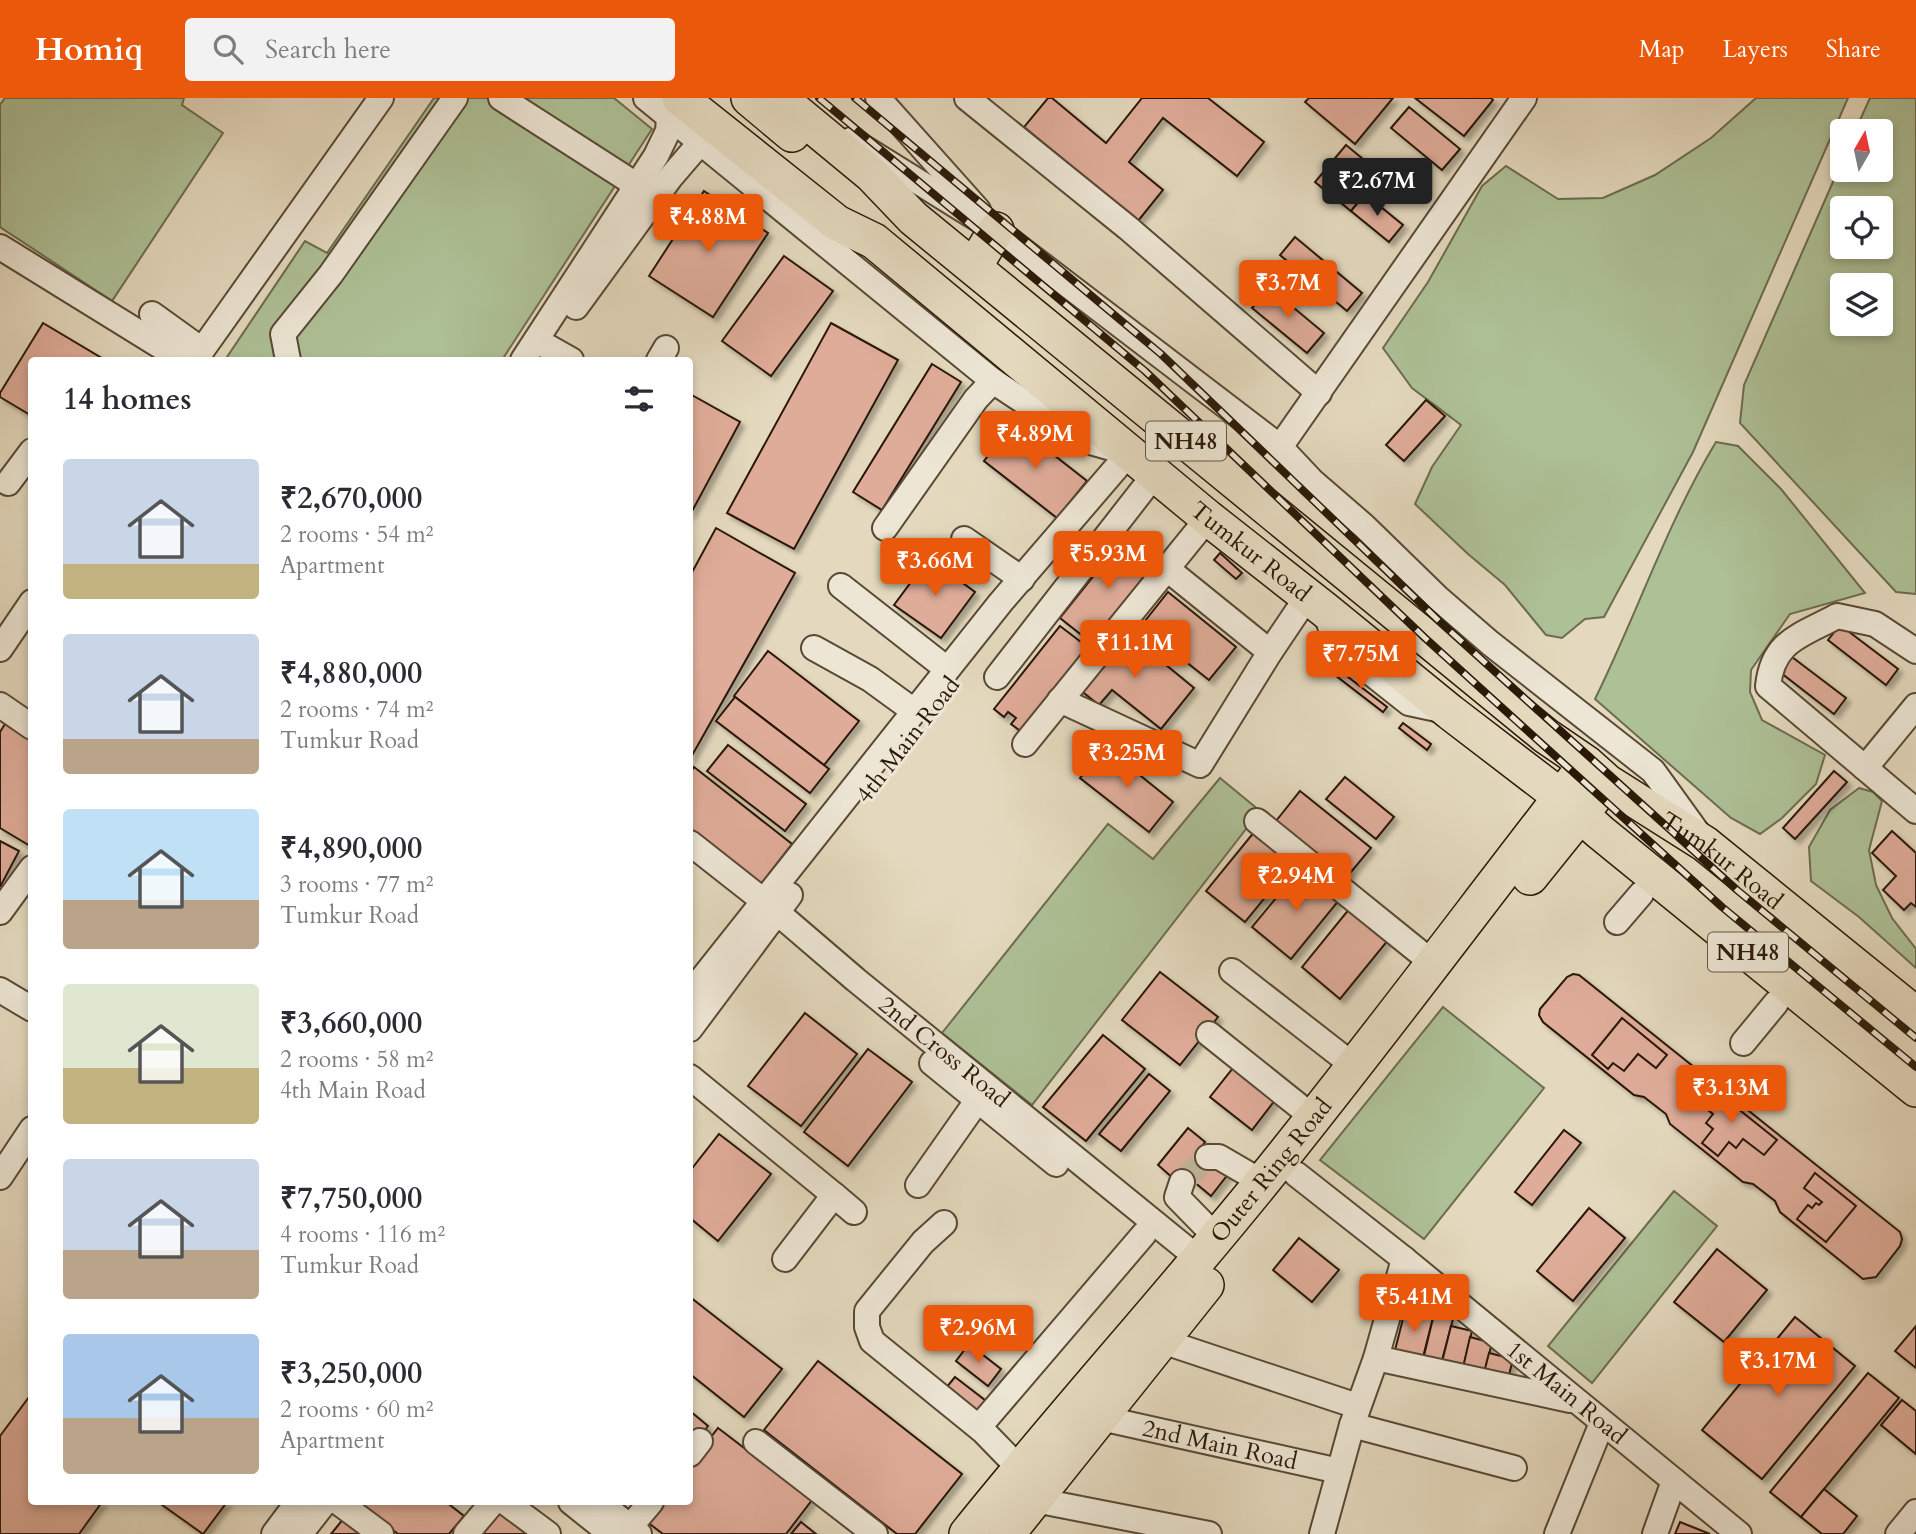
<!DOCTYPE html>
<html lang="en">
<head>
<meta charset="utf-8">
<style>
	:root { --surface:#fff; --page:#f2f2f3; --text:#2b2b33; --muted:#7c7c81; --accent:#ea580c }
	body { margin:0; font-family:Cardo,serif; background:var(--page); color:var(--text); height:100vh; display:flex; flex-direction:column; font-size:26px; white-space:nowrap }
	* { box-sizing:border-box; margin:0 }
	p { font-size:23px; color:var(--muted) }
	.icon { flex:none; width:38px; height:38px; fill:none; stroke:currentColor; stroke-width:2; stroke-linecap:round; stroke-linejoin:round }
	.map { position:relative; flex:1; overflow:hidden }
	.side { position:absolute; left:28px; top:259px; width:665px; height:1148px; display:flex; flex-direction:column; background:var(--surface); border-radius:7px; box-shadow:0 4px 10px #0003 }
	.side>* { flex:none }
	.needle { width:46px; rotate:9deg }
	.fabs { position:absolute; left:1830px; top:21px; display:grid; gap:14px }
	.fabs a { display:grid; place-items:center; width:63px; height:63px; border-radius:7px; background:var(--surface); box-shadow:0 4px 10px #0003; font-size:35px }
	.price { position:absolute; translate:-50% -60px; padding:0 16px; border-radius:7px; background:var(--accent); color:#fff; font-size:23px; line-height:46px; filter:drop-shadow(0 2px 4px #0008) }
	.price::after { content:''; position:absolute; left:50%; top:42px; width:21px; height:16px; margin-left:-10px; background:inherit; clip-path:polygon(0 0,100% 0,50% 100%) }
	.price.selected { background:#222; color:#fff }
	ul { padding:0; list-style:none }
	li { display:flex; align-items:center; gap:21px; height:175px; padding:0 35px }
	li span { display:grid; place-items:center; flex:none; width:196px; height:140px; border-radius:7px; color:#555 }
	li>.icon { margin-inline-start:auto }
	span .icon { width:84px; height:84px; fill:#fffc; stroke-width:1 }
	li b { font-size:30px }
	h2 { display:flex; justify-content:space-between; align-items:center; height:84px; padding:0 35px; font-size:30px }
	header { display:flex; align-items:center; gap:42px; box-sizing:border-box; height:98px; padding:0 35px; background:var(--accent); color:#fff }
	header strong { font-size:33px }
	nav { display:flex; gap:38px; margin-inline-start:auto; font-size:24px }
	.search { width:490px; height:63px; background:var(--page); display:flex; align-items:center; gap:18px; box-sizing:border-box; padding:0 24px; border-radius:7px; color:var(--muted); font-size:26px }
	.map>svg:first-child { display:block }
	.green { fill:#aec096; stroke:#6c6c4e; stroke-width:2; fill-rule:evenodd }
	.building { fill:#dfac99; stroke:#2a1907; stroke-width:2; filter:url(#shadow) }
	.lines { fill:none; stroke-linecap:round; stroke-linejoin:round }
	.minor-tunnel { stroke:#bfb399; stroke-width:24; stroke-dasharray:24 12; stroke-linecap:butt }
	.minor-casing { stroke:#584935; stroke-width:28 }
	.highway-casing { stroke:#2a1907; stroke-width:38 }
	.minor { stroke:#ede6d5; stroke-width:24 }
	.highway { stroke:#e4d9be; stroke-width:35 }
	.rail-casing { stroke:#2a1907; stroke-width:8 }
	.rail { stroke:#ede6d5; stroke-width:5; stroke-dasharray:16; stroke-linecap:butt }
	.labels { text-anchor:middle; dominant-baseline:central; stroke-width:6; stroke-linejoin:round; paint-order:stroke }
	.shield { fill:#ede6d5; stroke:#645645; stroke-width:2 }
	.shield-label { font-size:23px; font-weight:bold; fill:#2a1907 }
	.street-label { font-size:24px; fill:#2a1907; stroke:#ede6d5 }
</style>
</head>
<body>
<header>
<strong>Homiq</strong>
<div class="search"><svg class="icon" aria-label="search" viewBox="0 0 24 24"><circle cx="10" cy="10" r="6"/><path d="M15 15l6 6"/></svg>Search here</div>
<nav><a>Map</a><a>Layers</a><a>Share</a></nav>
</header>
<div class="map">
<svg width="1916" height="1436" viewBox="0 0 1916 1436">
	<defs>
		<filter id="shadow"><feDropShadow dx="4.5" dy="4.5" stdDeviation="2" flood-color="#0004"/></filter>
	</defs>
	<rect width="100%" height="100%" fill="#e4d9be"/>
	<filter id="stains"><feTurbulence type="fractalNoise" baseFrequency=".00286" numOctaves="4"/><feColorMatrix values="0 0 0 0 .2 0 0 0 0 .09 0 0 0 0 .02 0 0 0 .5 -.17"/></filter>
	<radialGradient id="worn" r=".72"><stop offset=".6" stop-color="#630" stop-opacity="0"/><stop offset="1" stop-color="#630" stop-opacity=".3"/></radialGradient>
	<!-- green -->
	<g class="green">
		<path d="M5,0H184L182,7L223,35L112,203L0,129V7Z"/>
		<path d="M434,0H614L652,31L502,262H225L305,143L327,155Z"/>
		<path d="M1756,0H1848L1693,354L1604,519L1585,521L1562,540L1546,537L1505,487L1468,456L1415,406L1432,369L1461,327L1412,290L1383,250L1428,184L1482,88L1506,68L1558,101L1603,100L1655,77L1711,40Z"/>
		<path d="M1870,0H1916V496L1896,494L1740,325L1744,287L1843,61V72H1881V33H1855ZM1843,110H1881V149H1843ZM1881,187V226H1843V187Z"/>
		<path d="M1716,344L1738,348L1781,391L1865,495L1790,516L1751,572L1750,594L1762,622L1825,657L1816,686L1782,720L1760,736L1731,720L1595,601C1637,516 1667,425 1716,344Z"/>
		<path d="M1220,680L1260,713L1032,1007L942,935L1108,726L1153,761Z"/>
		<path d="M1859,690L1873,694L1882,703L1869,752L1876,787L1892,820L1916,851V870L1859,819L1811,783L1809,749L1830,712Z"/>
		<path d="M1443,909L1544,990L1424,1141L1320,1062Z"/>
		<path d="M1674,1093L1717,1128L1592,1285L1548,1248Z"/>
	</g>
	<!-- building -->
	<g class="building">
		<path d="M1048,0H1052L1106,45L1142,0H1208L1264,44L1237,78L1163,20L1129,64L1163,92L1138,123L1024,29Z"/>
		<path d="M1309,0H1393L1355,46L1305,4Z"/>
		<path d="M1415,0H1491L1493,2L1464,38Z"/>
		<path d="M1409,9L1460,51L1442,72L1391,30Z"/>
		<path d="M1346,47L1381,76L1351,113L1315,84Z"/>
		<path d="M704,93L768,135L713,219L649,178Z"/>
		<path d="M1365,96L1403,127L1389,144L1351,113Z"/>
		<path d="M1295,139L1362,195L1347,213L1280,157Z"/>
		<path d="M784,158L833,193L771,278L722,243Z"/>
		<path d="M1270,190L1324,235L1307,255L1252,210Z"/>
		<path d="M43,225L105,262H32V318L0,299V295Z"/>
		<path d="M831,225L898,262L794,451L727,415Z"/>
		<path d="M932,266L961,284L882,412L853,394Z"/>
		<path d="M690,296L740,324L690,417Z"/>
		<path d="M1426,302L1445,318L1404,363L1386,347Z"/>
		<path d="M1013,325L1087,383L1057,420L984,363Z"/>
		<path d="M716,430L795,475L690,661V478Z"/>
		<path d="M1124,440L1157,466L1093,546L1060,520Z"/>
		<path d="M1220,455L1242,475L1236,481L1214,462Z"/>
		<path d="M929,460L975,494L941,540L894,507Z"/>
		<path d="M1168,494L1236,549L1209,582L1141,528Z"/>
		<path d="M1840,527L1898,571L1886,587L1828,542Z"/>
		<path d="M1060,528L1090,551L1023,635L1011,626L1016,620L1008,614L1004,619L994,611Z"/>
		<path d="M1121,530L1194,590L1161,631L1112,592L1099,607L1074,587Z"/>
		<path d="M768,553L859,623L824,667L734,598Z"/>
		<path d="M1788,556L1846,600L1834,616L1776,571Z"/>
		<path d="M1339,572L1387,609L1383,614L1335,577Z"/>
		<path d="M735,599L829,671L810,695L716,623Z"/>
		<path d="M8,621L32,634V749L0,730V634Z"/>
		<path d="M1403,625L1431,646L1427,652L1399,630Z"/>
		<path d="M728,647L806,706L785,733L707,673Z"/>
		<path d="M1105,649L1173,704L1149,734L1080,680Z"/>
		<path d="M694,669L792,746L761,786L690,731V675Z"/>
		<path d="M1834,673L1847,684L1795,741L1783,730Z"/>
		<path d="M1345,679L1394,719L1376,741L1326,701Z"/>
		<path d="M1300,693L1371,750L1346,780L1276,723Z"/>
		<path d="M1255,733L1294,764L1245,824L1206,793Z"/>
		<path d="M1892,733L1916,755V809L1911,805L1904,812L1883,792L1896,778L1872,755Z"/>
		<path d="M0,743L19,753L0,789Z"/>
		<path d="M1301,770L1340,801L1291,861L1252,829Z"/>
		<path d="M1350,810L1389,841L1340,901L1302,869Z"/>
		<path d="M1160,874L1218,919L1180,967L1122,922Z"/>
		<path d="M1573,876L1579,877L1900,1134L1902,1141L1900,1148L1876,1179L1863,1181L1780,1114L1775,1103L1753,1086L1743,1084L1670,1026L1666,1016L1644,999L1634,997L1543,924L1539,917L1540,911L1567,879Z"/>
		<path d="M805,915L857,956L801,1028L748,988Z"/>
		<path d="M1622,920L1667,957L1656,970L1638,956L1624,973L1613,965L1608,971L1592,957Z"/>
		<path d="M1103,937L1145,971L1086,1043L1043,1009Z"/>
		<path d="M868,951L912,984L848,1068L804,1034Z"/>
		<path d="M1237,965L1279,997L1252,1032L1210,999Z"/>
		<path d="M1149,976L1170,993L1121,1053L1099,1036Z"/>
		<path d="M1707,986L1777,1042L1764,1057L1743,1041L1736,1050L1729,1044L1718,1058L1702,1045L1713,1031L1706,1025L1713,1016L1695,1002Z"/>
		<path d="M1188,1030L1205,1044L1200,1051L1229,1075L1211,1098L1181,1073L1174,1081L1158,1067Z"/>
		<path d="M1564,1032L1581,1045L1532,1107L1515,1094Z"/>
		<path d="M719,1036L771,1076L718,1143L690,1120V1073Z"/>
		<path d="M1815,1075L1856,1108L1826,1144L1797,1121L1808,1107L1812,1110L1816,1105L1819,1107L1822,1104L1804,1090Z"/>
		<path d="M1589,1110L1625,1140L1573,1203L1537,1173Z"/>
		<path d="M1299,1140L1339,1172L1312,1204L1273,1172Z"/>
		<path d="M1717,1151L1767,1192L1724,1244L1674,1204Z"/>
		<path d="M690,1199L782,1271L744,1319L690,1276Z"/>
		<path d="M1407,1205L1435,1212L1421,1267L1393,1260Z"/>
		<path d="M1434,1216L1453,1221L1440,1270L1422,1266Z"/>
		<path d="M1795,1219L1855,1268L1762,1381L1702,1332Z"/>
		<path d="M1451,1228L1472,1233L1462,1274L1441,1268Z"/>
		<path d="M1916,1228V1270L1895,1253Z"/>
		<path d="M1470,1239L1492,1245L1483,1279L1462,1274Z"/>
		<path d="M969,1246L1001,1271L988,1288L956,1263Z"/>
		<path d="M1489,1255L1513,1261L1507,1285L1483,1279Z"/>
		<path d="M818,1263L962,1376L915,1436H897L764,1332Z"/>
		<path d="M1868,1275L1899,1300L1801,1419L1770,1394Z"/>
		<path d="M955,1279L990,1306L977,1323L941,1296Z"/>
		<path d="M32,1295V1404H102L79,1436H0V1338Z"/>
		<path d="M1902,1302L1916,1313V1356L1881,1327Z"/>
		<path d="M690,1313L708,1328L690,1351Z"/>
		<path d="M718,1330L812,1402L786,1436H663L646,1423L661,1404H690V1366Z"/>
		<path d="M1824,1391L1857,1418L1843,1436H1822L1801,1419Z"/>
		<path d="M158,1404H227L203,1436Z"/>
		<path d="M358,1404H446L464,1418L449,1436H398Z"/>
		<path d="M499,1405L538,1436H475Z"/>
		<path d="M344,1420L364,1436H331Z"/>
		<path d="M801,1424L816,1436H791Z"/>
		<path d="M1680,1424L1710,1436H1675Z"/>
	</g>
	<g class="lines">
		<!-- minor-tunnel -->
		<path class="minor-tunnel" d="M1182,1084L1208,1059"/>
		<!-- minor casing -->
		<g class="minor-casing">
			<g id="minor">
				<path d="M501,0L627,81L635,89"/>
				<path d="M646,0L993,283L1080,341L1129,355L1001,504L690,896"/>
				<path d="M878,0L978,112"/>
				<path d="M967,0L1128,130L1319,295"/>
				<path d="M851,42L996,132L1280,349L1312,383L1364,428L1438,500L1490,545L1653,673L1697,734"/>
				<path d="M0,149L183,262"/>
				<path d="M576,209L670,80L700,45"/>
				<path d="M152,216L202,252"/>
				<path d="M548,249L571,262"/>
				<path d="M195,262L381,0"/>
				<path d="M288,262L283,236L331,176L455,0"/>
				<path d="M523,262L656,58L668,33L669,20"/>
				<path d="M659,262L666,250"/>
				<path d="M1280,349L1524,0"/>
				<path d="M8,385L32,353"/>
				<path d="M885,430L976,301L993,283"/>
				<path d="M964,441L1022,481"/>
				<path d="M1166,470L1270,554"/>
				<path d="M841,488L947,571"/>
				<path d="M1325,513L1337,548L1409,605L1446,613"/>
				<path d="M814,550L870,581L914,613"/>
				<path d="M0,551L32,504"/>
				<path d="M1916,553L1875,526L1837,518C1801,538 1773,542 1768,588L1916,713"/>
				<path d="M997,579L1155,376"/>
				<path d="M1060,602L1200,667L1270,554L1307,499"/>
				<path d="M0,607L32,629"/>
				<path d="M1025,646L1208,420"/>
				<path d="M1865,670L1916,608"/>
				<path d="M1257,723L1434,866"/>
				<path id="s1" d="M690,745L765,804L856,882L1199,1161"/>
				<path d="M0,814L32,770"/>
				<path d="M1617,824L1641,796"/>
				<path d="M1232,873L1354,968"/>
				<path d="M0,892L32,911"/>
				<path d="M690,931L790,797"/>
				<path d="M1209,936L1314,1020"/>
				<path d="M1743,945L1776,905"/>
				<path d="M932,965L1056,1066"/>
				<path d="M690,979L834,1097"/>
				<path d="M1208,1059H1219L1262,1084"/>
				<path id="s2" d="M1296,1076L1404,1161L1739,1436"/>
				<path d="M0,1079L32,1031"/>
				<path d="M1182,1084L1177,1099L1217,1140"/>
				<path d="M918,1087L977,1003"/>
				<path d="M944,1125L923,1144L867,1213V1229L872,1243L983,1333L1020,1371"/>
				<path d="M785,1161L834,1097L854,1114"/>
				<path d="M1162,1243L1357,1308"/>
				<path d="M1376,1260L1570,1302"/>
				<path id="s3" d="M1101,1320L1339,1373"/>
				<path d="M1352,1327L1514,1370"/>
				<path d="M979,1329L1144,1136"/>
				<path d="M756,1344L875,1436"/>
				<path d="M690,1356L700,1343"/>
				<path d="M1035,1402L1209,1436"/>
				<path d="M338,1404L381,1436"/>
				<path d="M505,1404L548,1436"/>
				<path d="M571,1404L611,1436"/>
				<path d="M599,1404L639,1436"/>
				<path d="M630,1429L651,1404"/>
				<path d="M274,1436L298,1404"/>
				<path d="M300,1436L325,1404"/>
				<path d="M466,1436L493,1404"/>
				<path d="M1322,1436L1352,1327L1376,1260L1404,1161"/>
				<path d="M1557,1436L1602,1325"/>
				<path d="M1655,1436L1674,1383"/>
				<path d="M1898,1436L1916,1414"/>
			</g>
		</g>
		<!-- highway casing -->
		<g class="highway-casing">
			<g id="highway">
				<path id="s4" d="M680,0L837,125L874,143L1208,420L1325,512L1450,614L1561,699L1600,734L1916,991"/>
				<path d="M749,0L792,36"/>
				<path id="s5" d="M779,0L871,76L913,120L1546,638L1587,666L1607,684L1705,746L1916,917"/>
				<path d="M974,169L996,132"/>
				<path d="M1530,779L1596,697"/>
				<path id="s6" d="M967,1436C1063,1316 1167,1202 1263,1083C1370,951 1471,815 1575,681"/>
				<path d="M1007,1436L1206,1187"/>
			</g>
		</g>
		<!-- minor -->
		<use href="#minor" class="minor"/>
		<!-- highway -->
		<use href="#highway" class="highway"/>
		<!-- rail casing -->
		<g class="rail-casing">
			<g id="rail">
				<path d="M819,0L1145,273L1425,540L1722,809L1916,969"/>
				<path d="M855,0L1161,256L1440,524L1737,792L1916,940"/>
			</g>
		</g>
		<!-- rail -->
		<use href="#rail" class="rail"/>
	</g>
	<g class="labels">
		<!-- shield labels -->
		<g class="shield">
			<rect x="1146" y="323.5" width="80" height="39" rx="5"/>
			<rect x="1708" y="834.5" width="80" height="39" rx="5"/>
		</g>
		<g class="shield-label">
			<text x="1186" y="343">NH48</text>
			<text x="1748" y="854">NH48</text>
		</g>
		<!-- street labels -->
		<g class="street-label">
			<text stroke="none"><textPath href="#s4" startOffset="730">Tumkur Road</textPath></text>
			<text transform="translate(908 642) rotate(-52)">4th Main Road</text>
			<text stroke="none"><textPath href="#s5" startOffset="1214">Tumkur Road</textPath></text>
			<text stroke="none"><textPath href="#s1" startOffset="329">2nd Cross Road</textPath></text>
			<text stroke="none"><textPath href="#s6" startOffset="474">Outer Ring Road</textPath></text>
			<text stroke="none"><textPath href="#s2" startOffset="348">1st Main Road</textPath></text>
			<text stroke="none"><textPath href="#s3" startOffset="122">2nd Main Road</textPath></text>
		</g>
	</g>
	<rect width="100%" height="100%" filter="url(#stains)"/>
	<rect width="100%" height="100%" fill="url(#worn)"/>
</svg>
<div class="fabs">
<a><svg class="needle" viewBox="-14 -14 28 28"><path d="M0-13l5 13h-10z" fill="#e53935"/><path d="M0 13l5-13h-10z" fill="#7c7c81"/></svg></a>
<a><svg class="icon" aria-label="locate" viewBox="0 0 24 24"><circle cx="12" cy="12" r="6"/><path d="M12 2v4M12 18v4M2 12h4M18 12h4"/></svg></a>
<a><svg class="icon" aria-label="layers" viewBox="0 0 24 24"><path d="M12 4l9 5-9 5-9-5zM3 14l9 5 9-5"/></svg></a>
</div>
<b class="price selected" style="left:1377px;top:120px">₹2.67M</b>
<b class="price" style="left:708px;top:156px">₹4.88M</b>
<b class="price" style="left:1288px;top:222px">₹3.7M</b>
<b class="price" style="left:1035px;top:373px">₹4.89M</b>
<b class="price" style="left:1108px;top:493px">₹5.93M</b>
<b class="price" style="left:935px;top:500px">₹3.66M</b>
<b class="price" style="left:1135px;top:582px">₹11.1M</b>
<b class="price" style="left:1361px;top:593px">₹7.75M</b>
<b class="price" style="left:1127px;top:692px">₹3.25M</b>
<b class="price" style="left:1296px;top:815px">₹2.94M</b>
<b class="price" style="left:1731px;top:1027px">₹3.13M</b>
<b class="price" style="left:1414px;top:1236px">₹5.41M</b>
<b class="price" style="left:978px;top:1267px">₹2.96M</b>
<b class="price" style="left:1778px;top:1300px">₹3.17M</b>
<section class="side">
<h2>14 homes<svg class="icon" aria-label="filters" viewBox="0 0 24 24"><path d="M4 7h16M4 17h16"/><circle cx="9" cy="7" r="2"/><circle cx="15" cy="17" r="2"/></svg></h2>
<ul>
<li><span style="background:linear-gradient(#c9d6e8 75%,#c2b280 0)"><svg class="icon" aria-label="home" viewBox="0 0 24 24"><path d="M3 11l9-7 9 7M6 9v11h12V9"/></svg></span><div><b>₹2,670,000</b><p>2 rooms · 54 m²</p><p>Apartment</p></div></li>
<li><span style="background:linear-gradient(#c9d6e8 75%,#b9a48a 0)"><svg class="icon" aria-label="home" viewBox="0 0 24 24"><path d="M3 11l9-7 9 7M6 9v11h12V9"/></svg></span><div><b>₹4,880,000</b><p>2 rooms · 74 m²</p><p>Tumkur Road</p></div></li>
<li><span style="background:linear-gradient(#bfe0f5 65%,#b9a48a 0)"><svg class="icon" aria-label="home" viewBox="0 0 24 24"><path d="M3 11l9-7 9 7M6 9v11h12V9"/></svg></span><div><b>₹4,890,000</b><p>3 rooms · 77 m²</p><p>Tumkur Road</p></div></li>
<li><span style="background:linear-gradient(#dfe7d0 60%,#c2b280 0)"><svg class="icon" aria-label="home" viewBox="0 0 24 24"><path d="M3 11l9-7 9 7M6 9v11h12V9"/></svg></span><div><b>₹3,660,000</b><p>2 rooms · 58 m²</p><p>4th Main Road</p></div></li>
<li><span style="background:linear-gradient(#c9d6e8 65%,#b9a48a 0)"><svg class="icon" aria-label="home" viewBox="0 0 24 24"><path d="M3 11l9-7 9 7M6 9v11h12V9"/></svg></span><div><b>₹7,750,000</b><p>4 rooms · 116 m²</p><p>Tumkur Road</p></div></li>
<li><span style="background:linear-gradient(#a9c7e8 60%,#b9a48a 0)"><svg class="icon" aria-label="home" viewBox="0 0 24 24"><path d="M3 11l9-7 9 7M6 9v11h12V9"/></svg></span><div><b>₹3,250,000</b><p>2 rooms · 60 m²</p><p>Apartment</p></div></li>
</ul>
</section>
</div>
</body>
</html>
